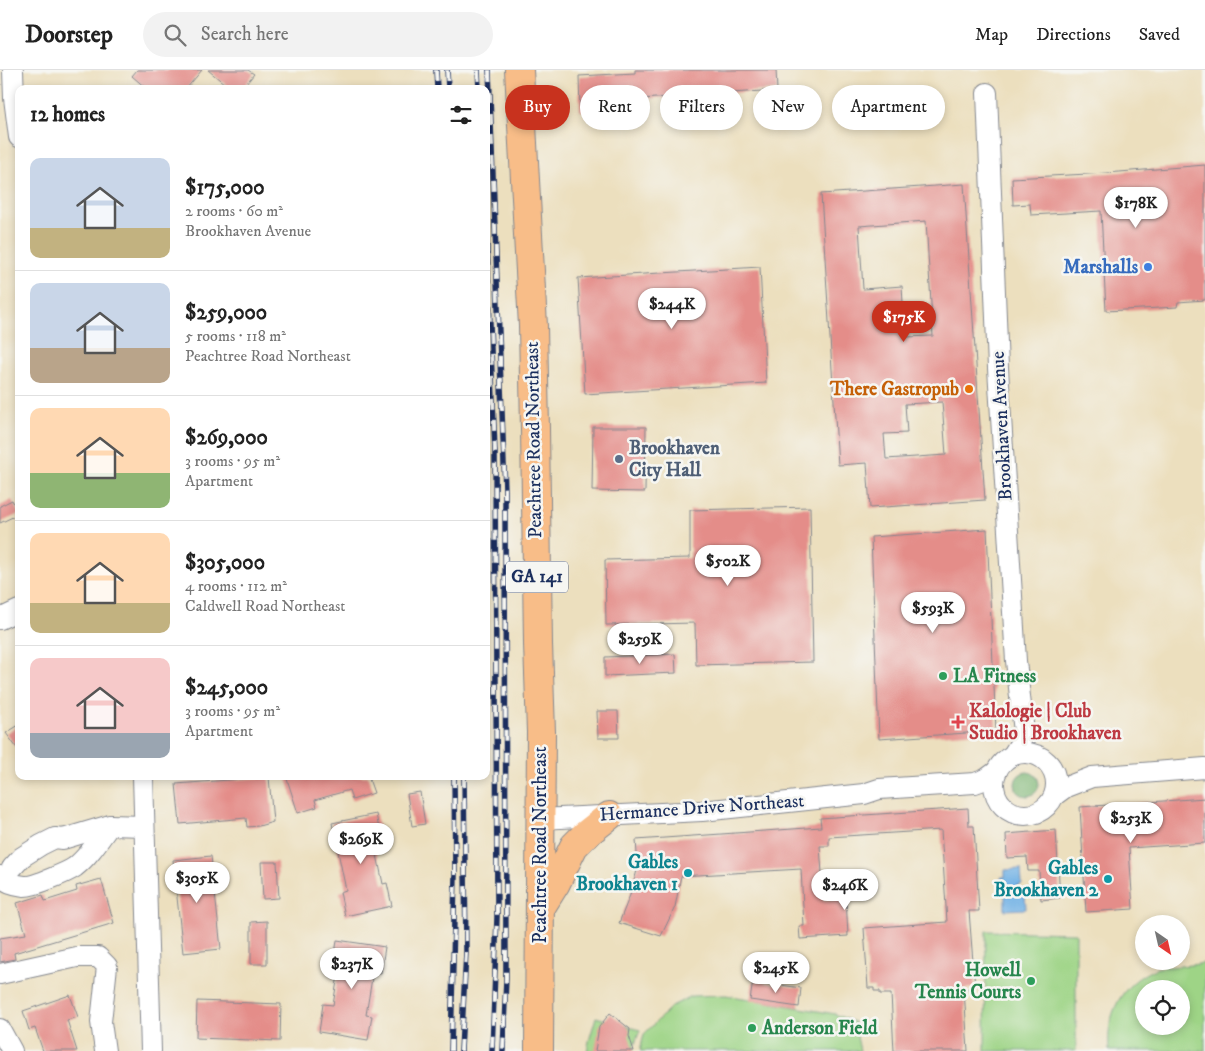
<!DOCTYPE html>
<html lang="en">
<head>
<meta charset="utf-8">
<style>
	:root { --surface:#fff; --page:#f2f2f2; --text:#222; --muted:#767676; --line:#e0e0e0; --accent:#c8321e }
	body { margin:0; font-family:"IM FELL DW Pica",serif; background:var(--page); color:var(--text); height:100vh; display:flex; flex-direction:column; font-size:19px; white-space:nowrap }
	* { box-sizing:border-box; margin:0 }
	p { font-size:16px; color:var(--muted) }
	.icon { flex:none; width:28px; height:28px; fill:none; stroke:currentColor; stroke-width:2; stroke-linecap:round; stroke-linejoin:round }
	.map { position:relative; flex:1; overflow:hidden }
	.panel { position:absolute; left:15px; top:15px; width:475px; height:695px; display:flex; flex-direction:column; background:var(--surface); border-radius:10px; box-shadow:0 2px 8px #0003 }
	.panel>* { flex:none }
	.hud { position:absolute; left:505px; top:15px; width:475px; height:45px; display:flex; gap:10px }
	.needle { width:32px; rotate:146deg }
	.tools { position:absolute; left:1135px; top:845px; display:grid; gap:10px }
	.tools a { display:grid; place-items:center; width:55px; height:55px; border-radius:50%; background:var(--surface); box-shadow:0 2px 8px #0003; font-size:25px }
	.price { position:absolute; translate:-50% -42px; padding:0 11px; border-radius:18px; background:#fff; color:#222; font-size:16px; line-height:32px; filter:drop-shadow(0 1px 2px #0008) }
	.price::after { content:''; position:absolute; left:50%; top:30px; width:15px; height:11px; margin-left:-8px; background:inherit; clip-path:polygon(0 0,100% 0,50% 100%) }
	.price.current { background:var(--accent); color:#fff }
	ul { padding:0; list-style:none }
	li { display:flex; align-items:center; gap:15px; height:125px; padding:0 15px }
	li+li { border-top:1px solid var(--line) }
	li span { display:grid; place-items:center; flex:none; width:140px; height:100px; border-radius:10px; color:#555 }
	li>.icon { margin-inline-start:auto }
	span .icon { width:60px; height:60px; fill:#fffc; stroke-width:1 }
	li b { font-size:21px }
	h2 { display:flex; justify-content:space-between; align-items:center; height:60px; padding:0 15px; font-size:21px }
	.pill { padding:0 18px; border-radius:22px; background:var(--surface); box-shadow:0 2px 8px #0003; font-size:18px; line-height:45px }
	.pill.current { background:var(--accent); color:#fff }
	header { display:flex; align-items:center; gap:30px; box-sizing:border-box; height:70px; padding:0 25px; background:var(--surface); border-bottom:1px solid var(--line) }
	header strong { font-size:24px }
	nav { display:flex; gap:28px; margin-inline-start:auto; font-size:18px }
	.search { width:350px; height:45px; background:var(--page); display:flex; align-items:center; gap:12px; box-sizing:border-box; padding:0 18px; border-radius:28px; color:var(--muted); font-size:19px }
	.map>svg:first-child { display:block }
	.green { fill:#9ed486; stroke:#5c8272; fill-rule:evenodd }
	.forest { fill:#7eb673; stroke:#4c7268 }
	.water { fill:#71b1e5; stroke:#4670a2 }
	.building { fill:#e48d89; fill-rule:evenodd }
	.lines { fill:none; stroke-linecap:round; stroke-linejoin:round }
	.minor-casing { stroke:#84878e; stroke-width:22 }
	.highway-casing { stroke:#84878e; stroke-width:30 }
	.minor { stroke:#fff; stroke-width:20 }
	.highway { stroke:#f8bd88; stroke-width:28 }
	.rail-casing { stroke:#1b2f5e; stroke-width:5.5 }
	.rail { stroke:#f6f6f2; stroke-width:4; stroke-dasharray:11; stroke-linecap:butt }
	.shop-dot { fill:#3f7fe0; stroke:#f6f6f2; stroke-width:2 }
	.food-dot { fill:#e8710a; stroke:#f6f6f2; stroke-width:2 }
	.service-dot { fill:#5c6f8a; stroke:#f6f6f2; stroke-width:2 }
	.leisure-dot { fill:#2e9e5b; stroke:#f6f6f2; stroke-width:2 }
	.health-dot { fill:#e0444e; stroke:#f6f6f2; stroke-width:2 }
	.culture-dot { fill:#0f9aa8; stroke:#f6f6f2; stroke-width:2 }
	.labels { text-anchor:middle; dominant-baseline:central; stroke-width:5; stroke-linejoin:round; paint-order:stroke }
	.shield { fill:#f6f6f2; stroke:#5d6b8a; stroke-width:1 }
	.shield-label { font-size:18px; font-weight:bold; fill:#1b2f5e }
	.shop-label { font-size:19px; font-weight:bold; fill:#366cbe; stroke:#f6f6f2; text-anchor:end }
	.food-label { font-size:19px; font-weight:bold; fill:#c56008; stroke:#f6f6f2; text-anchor:end }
	.street-label { font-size:19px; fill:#1b2f5e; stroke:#f6f6f2 }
	.service-label { font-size:19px; font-weight:bold; fill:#4e5e75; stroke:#f6f6f2; text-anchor:start }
	.leisure-label { font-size:19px; font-weight:bold; fill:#27864d; stroke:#f6f6f2; text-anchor:start }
	.health-label { font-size:19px; font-weight:bold; fill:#be3a42; stroke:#f6f6f2; text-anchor:start }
	.culture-label { font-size:19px; font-weight:bold; fill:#0d838f; stroke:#f6f6f2; text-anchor:end }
</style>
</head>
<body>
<header>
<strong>Doorstep</strong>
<div class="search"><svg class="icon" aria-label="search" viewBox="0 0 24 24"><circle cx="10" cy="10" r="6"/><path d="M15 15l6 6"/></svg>Search here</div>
<nav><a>Map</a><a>Directions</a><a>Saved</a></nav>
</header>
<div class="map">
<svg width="1205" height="981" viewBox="0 0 1205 981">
	<rect width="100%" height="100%" fill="#f6f6f2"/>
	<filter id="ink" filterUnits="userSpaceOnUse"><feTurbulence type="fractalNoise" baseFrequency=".02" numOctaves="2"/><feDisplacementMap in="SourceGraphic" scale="10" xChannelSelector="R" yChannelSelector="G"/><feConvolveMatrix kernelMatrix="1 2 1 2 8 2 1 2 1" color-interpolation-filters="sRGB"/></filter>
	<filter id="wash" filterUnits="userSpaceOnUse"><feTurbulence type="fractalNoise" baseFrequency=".0096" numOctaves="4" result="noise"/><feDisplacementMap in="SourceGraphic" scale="20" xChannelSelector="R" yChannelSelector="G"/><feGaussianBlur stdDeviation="1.12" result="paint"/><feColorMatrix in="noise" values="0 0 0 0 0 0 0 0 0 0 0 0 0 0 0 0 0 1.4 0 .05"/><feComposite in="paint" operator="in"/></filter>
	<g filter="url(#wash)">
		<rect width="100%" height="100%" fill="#ecdfbe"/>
		<!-- green -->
		<g class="green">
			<path d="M986,861L1076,863V981H985Z"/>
			<path d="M1205,893V981H1109C1106,945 1120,914 1155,899C1159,897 1165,897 1170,897C1182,896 1193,895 1205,893ZM1144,919H1181V956H1144Z"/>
			<path d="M726,925L835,944L854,952L860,981H640L644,964L672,936L692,926Z"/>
			<path d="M596,947L640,960L632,981H587L589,971Z"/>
		</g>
		<!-- forest -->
		<circle class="forest" cx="1027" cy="714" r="12"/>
		<!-- water -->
		<path class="water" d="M1021,799L1022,814L1017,816V824H1025L1026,839L1005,840V824H1001V807H1005V800Z"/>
		<g id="blocks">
			<!-- building -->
			<g class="building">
				<path d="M137,0H202L186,19H147L132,6Z"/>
				<path d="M208,0H248L254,4L242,19H231Z"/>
				<path d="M635,0H776L777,20L626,30V39L580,41L579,6L635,3Z"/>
				<path d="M1205,95V230L1178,232L1177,237L1106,241L1101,141L1031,145L1030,134L1013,135L1012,108L1107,103Z"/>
				<path d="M964,114L985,430L870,438L867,393L838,395L821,124ZM926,151L933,266L905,267L902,216L863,219L859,156ZM942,332L946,385L886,389L884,364L907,363L905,334Z"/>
				<path d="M760,197L766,313L585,324L578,208Z"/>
				<path d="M593,357H646L645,422L592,421Z"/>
				<path d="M12,430L19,444L0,453V436Z"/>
				<path d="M810,437L813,592L696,595L695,553L606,555L605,490L690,488V440Z"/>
				<path d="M987,459L996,661L879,669L871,467Z"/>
				<path d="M675,584L676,603L605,606V587Z"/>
				<path d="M597,641H618L619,668H598Z"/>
				<path d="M19,655V681L6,663Z"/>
				<path d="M286,706H368L374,723L352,730L349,720L315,730L317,737L298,743Z"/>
				<path d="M269,707L273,752L259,756L247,757L246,748L180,754L176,714Z"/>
				<path d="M420,722L425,754L412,756L407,724Z"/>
				<path d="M1205,728V773L1129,778L1133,839L1086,842L1080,737Z"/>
				<path d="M968,738L969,756H974L979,841H969L975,918L964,919L968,981H894L891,924H880V921H874V918H868L864,858L947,852L941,760L829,767V776H820L824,830L846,828L848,866L800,869L799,856H804L801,799L681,806L675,837L661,866L619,853L630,825L638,797L636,770L821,757L820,748Z"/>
				<path d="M376,744L381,769L374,770L383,814L387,813L392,836L345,846L340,822L346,820L332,753Z"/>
				<path d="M1056,760L1060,828L1041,830L1039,801H1028L1027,787L1007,788L1006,764Z"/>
				<path d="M211,786L221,879L183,883L173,790Z"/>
				<path d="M261,792H277L279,828L263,829Z"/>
				<path d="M101,809L114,853L14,883L15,889L0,892V868L26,864L17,833L43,825L45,831L77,821L76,816Z"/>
				<path d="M267,851V894H251V852Z"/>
				<path d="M337,870L385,877L381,903L373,902L366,945L372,946L368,970L319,962L323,934L333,935L340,893L334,892Z"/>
				<path d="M753,911L801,918L799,937L750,930Z"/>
				<path d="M70,925L78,947L67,950L77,981H43L35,958L29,960L23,941Z"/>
				<path d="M197,931L281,934L280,971L196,968Z"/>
				<path d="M610,943L630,959L629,966L634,981H595L599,957Z"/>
			</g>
		</g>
	</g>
	<g filter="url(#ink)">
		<use href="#blocks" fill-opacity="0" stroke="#84878e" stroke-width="1"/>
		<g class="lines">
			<!-- minor casing -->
			<g class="minor-casing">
				<g id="minor">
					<path d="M13,0L14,28L19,67"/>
					<path d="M987,23L998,298L1016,591L1024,662L1019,675L1012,686"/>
					<path d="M0,549L19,540"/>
					<circle cx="1025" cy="714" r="31"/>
					<path d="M143,706L151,981"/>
					<path d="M1055,725L1066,717L1092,707L1205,698"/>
					<path d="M540,749L702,741L864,724L879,719L975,713L986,709L997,701"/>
					<path d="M12,798L22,787L41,775L55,768L63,769L110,755L144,756"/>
					<path d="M0,806C5,812 16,815 24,816C33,817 68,802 75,797C89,786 99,770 110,755"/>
					<path d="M0,904L77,887H98L107,896L101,952L105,981"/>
					<path d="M0,959L12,981"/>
				</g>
			</g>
			<!-- highway casing -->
			<g class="highway-casing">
				<g id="highway">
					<path d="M519,0L533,256L535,359L538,574L541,662L539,981"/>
					<path d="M541,837L556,813L574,776L585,765L609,746"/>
				</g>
			</g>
			<!-- minor -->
			<use href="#minor" class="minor"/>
			<!-- highway -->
			<use href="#highway" class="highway"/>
			<!-- rail casing -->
			<g class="rail-casing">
				<g id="rail">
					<path d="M436,0L437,19"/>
					<path d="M447,0L448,19"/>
					<path d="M478,0L479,19"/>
					<path d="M489,0L505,420L506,908L503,981"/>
					<path d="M486,152L495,381L497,847L492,981"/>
					<path d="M451,981L455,805L454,706"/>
					<path d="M461,981L466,882L464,706"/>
				</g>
			</g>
			<!-- rail -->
			<use href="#rail" class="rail"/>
		</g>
	</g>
	<!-- markers -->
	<circle class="shop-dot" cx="1148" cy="197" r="5"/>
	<circle class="food-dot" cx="969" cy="319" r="5"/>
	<circle class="service-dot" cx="619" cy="389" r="5"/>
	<g class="leisure-dot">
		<circle cx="943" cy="606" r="5"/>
		<circle cx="1031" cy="911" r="5"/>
		<circle cx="752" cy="958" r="5"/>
	</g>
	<path class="health-dot" d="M955.5 644.5h5v5h5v5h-5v5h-5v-5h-5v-5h5z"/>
	<g class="culture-dot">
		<circle cx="688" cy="803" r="5"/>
		<circle cx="1108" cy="809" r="5"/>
	</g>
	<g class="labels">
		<!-- shield labels -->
		<rect class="shield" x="506" y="491.5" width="62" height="31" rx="4"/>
		<g class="shield-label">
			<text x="537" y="507">GA 141</text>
		</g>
		<!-- shop labels -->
		<g class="shop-label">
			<text x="1138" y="197">Marshalls</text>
		</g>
		<!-- food labels -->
		<g class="food-label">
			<text x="959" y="319">There Gastropub</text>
		</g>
		<!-- street labels -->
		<g class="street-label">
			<text transform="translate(1002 356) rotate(-93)">Brookhaven Avenue</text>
			<text transform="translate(534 370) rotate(-91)">Peachtree Road Northeast</text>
			<text transform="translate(702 738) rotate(-4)">Hermance Drive Northeast</text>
			<text transform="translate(540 775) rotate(-90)">Peachtree Road Northeast</text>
		</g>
		<!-- service labels -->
		<g class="service-label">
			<text x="629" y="378">Brookhaven<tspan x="629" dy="22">City Hall</tspan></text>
		</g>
		<!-- leisure labels -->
		<g class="leisure-label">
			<text x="953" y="606">LA Fitness</text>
			<text x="1021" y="900" text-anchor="end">Howell<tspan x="1021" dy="22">Tennis Courts</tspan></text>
			<text x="762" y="958">Anderson Field</text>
		</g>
		<!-- health labels -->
		<g class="health-label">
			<text x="969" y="641">Kalologie | Club<tspan x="969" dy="22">Studio | Brookhaven</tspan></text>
		</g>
		<!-- culture labels -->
		<g class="culture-label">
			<text x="678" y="792">Gables<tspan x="678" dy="22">Brookhaven 1</tspan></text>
			<text x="1098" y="798">Gables<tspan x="1098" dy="22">Brookhaven 2</tspan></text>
		</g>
	</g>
</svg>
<div class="tools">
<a><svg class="needle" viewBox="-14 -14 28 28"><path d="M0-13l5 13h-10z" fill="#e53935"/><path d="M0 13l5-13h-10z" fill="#767676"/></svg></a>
<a><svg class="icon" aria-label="locate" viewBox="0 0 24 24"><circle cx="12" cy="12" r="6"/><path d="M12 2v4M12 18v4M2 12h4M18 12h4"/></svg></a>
</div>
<b class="price" style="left:1136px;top:159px">$178K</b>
<b class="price" style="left:672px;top:260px">$244K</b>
<b class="price current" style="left:904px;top:273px">$175K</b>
<b class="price" style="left:728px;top:517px">$502K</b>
<b class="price" style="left:933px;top:564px">$593K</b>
<b class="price" style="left:640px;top:595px">$259K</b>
<b class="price" style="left:1131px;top:774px">$253K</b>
<b class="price" style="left:361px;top:795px">$269K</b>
<b class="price" style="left:197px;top:834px">$305K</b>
<b class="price" style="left:845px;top:841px">$246K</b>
<b class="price" style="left:352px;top:920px">$237K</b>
<b class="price" style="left:776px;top:924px">$245K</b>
<div class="hud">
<a class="pill current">Buy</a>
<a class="pill">Rent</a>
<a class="pill">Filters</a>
<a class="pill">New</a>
<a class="pill">Apartment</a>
</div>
<section class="panel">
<h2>12 homes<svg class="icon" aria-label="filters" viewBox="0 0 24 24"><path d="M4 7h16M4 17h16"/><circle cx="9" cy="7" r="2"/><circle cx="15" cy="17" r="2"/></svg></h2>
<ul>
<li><span style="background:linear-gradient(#c9d6e8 70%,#c2b280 0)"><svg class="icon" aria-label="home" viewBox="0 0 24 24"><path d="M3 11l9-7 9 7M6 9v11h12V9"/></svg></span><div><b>$175,000</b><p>2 rooms · 60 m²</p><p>Brookhaven Avenue</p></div></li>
<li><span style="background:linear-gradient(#c9d6e8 65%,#b9a48a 0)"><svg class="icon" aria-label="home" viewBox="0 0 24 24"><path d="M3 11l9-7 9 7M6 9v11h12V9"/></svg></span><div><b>$259,000</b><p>5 rooms · 118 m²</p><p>Peachtree Road Northeast</p></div></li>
<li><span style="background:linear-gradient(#ffd9b3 65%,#8fb573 0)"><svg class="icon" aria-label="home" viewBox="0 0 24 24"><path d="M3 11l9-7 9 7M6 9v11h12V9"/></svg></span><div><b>$269,000</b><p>3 rooms · 95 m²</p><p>Apartment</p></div></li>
<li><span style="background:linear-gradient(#ffd9b3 70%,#c2b280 0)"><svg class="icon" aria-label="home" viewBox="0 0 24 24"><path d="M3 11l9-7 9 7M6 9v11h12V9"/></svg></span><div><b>$305,000</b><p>4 rooms · 112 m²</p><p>Caldwell Road Northeast</p></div></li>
<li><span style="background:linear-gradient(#f6c9c9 75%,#9aa5b1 0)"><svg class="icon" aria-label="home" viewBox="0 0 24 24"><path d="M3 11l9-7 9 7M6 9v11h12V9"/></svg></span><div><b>$245,000</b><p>3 rooms · 95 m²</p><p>Apartment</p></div></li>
</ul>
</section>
</div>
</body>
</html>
